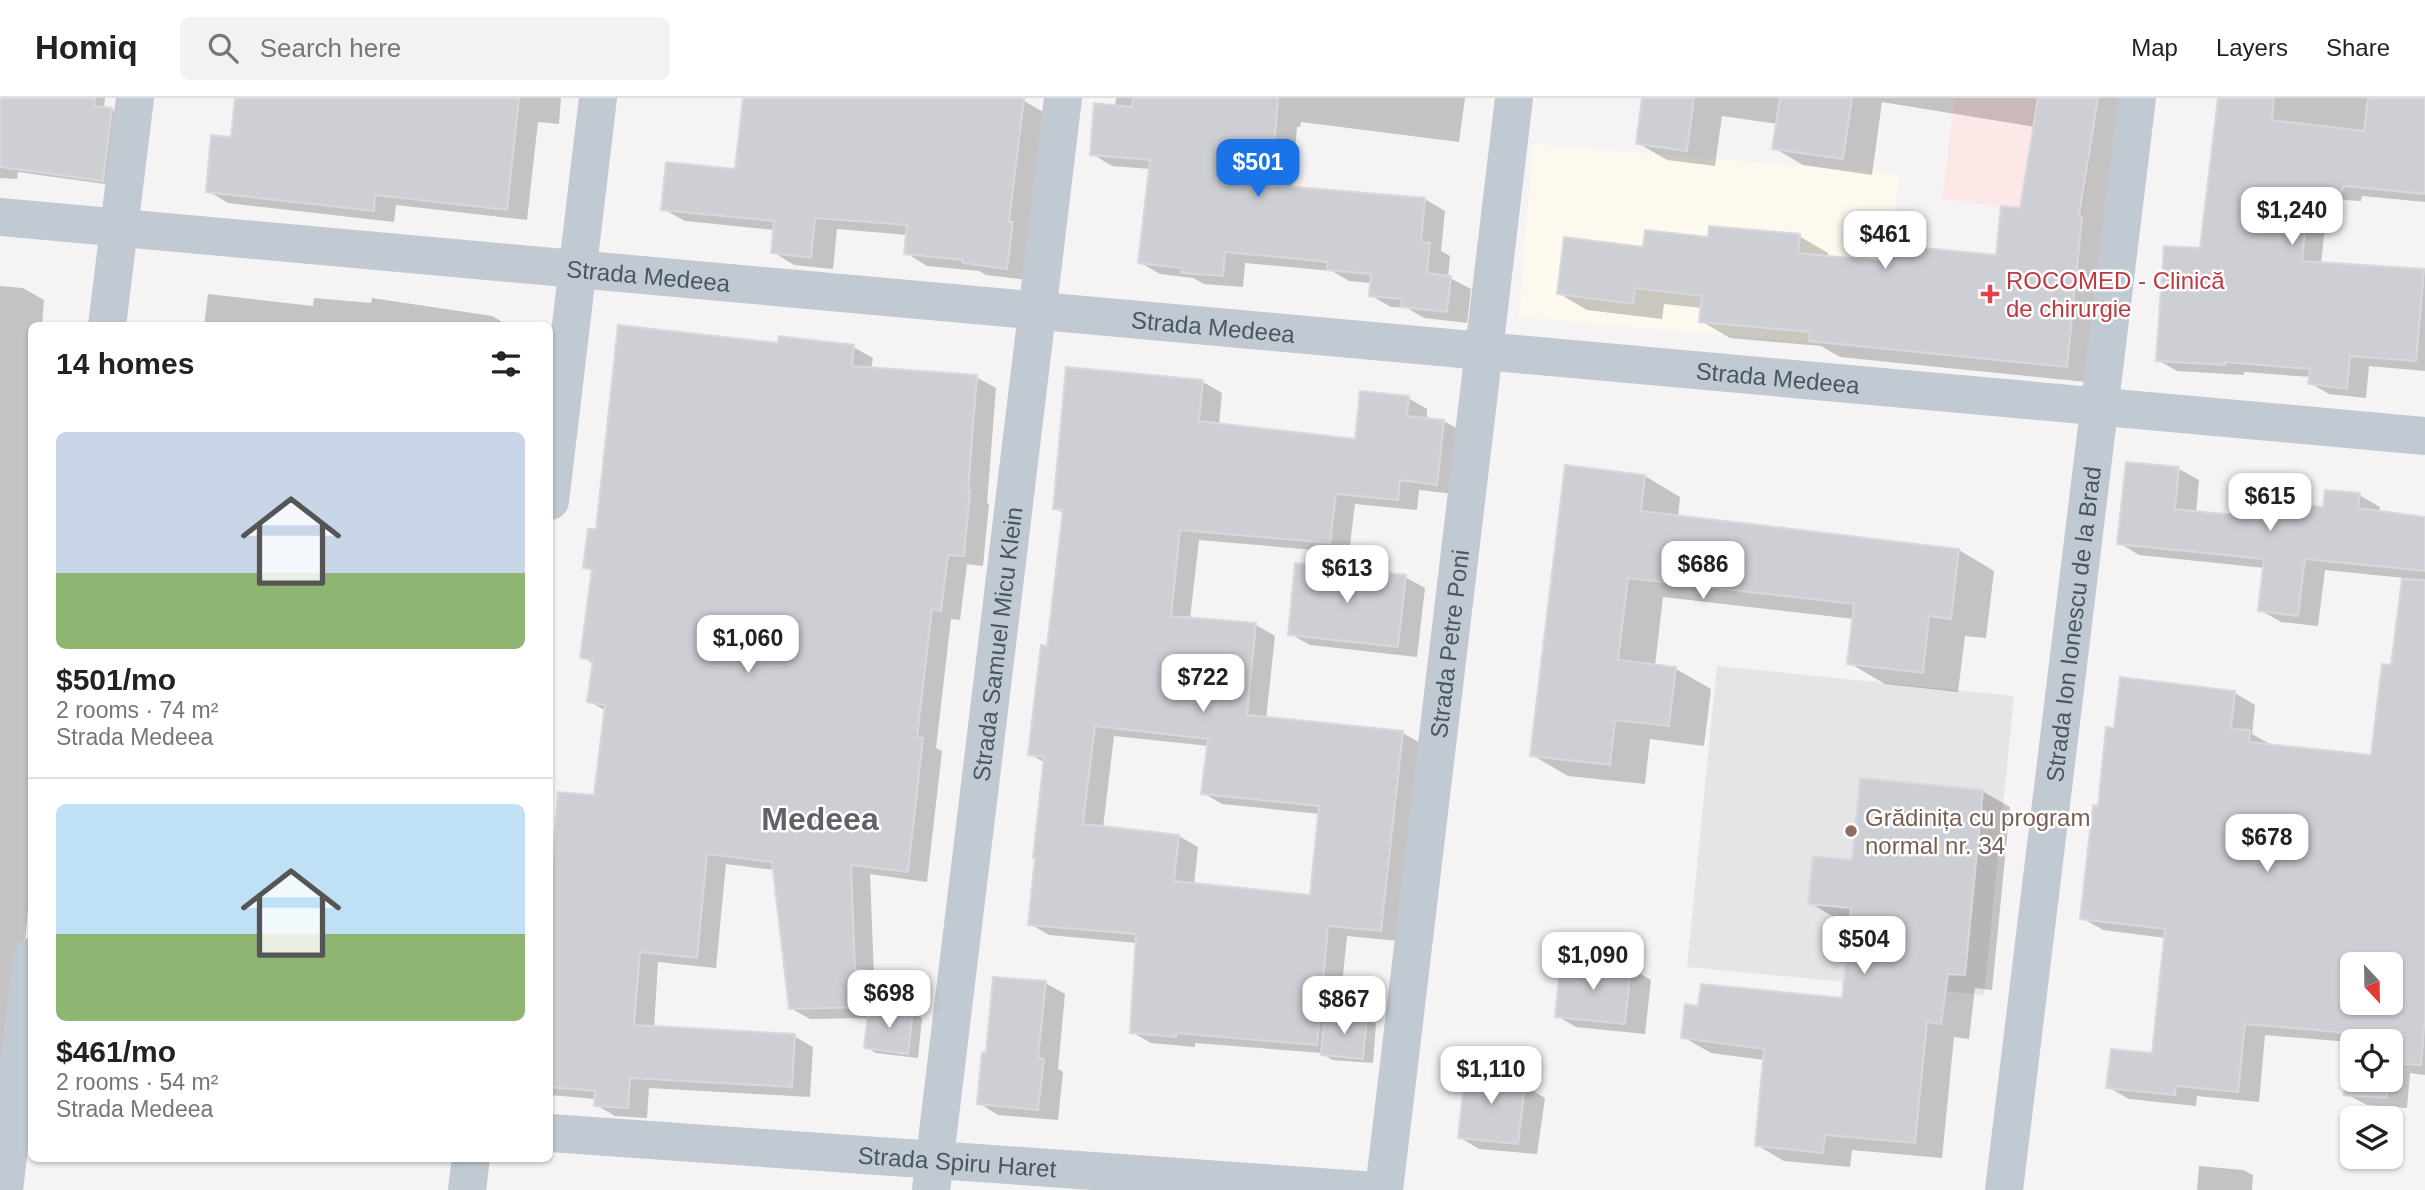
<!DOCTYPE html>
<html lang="en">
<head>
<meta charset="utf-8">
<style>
	:root { --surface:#fff; --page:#f2f2f2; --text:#222; --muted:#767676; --line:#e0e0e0; --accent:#1a73e8 }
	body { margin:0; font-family:Arial,sans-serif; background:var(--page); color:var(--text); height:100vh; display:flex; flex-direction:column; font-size:26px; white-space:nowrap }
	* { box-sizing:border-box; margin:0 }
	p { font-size:23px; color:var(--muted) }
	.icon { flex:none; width:38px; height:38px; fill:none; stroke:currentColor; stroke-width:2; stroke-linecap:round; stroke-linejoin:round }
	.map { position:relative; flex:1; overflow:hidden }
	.side { position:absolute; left:28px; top:224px; width:525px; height:840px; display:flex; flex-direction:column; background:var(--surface); border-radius:10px; box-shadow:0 2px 5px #0004 }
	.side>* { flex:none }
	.needle { width:46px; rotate:158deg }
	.tools { position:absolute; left:2340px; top:854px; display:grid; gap:14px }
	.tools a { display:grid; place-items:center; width:63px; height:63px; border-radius:10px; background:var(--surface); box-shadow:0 2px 5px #0004; font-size:35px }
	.price { position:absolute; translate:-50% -60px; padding:0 16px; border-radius:14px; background:#fff; color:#222; font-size:23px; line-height:46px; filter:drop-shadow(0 2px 4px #0008) }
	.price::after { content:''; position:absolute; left:50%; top:42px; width:21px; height:16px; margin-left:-10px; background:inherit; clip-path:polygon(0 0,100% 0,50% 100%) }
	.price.on { background:var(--accent); color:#fff }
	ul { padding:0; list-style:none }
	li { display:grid; align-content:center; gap:14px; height:371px; padding:0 28px }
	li+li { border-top:2px solid var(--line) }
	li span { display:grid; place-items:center; height:217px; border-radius:10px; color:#555 }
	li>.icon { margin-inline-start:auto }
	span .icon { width:126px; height:126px; fill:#fffc; stroke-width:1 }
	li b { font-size:30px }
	h2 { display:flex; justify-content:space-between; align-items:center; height:84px; padding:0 28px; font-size:30px }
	header { display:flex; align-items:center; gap:42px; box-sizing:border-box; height:98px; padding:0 35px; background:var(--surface); border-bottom:2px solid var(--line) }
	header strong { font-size:33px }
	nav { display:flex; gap:38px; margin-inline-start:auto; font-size:24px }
	.search { width:490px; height:63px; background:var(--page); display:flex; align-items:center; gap:18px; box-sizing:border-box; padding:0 24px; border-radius:10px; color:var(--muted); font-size:26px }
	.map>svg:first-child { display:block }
	.commercial { fill:#fdf9ef }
	.education { fill:#e6e4e5 }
	.medical { fill:#fce8e6 }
	.shadow { fill:#0003; fill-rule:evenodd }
	.building { fill:#cdcfd5; stroke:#d7d9de; stroke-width:2; fill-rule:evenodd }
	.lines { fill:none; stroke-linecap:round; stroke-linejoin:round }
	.minor { stroke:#c1cad2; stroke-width:38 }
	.health-dot { fill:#e0444e; stroke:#fff; stroke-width:2.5 }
	.education-dot { fill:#8d6e63; stroke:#fff; stroke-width:2.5 }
	.labels { text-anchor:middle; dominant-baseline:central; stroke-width:5; stroke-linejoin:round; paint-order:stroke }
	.street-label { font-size:24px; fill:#4a5661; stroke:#fff }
	.health-label { font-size:24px; fill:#be3a42; stroke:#fff; text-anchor:start }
	.education-label { font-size:24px; fill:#785e54; stroke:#fff; text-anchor:start }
	.district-label { font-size:32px; font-weight:bold; fill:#5f6368; stroke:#fff }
</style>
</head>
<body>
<header>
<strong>Homiq</strong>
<div class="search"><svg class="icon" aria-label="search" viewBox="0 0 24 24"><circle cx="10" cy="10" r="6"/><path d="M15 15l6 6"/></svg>Search here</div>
<nav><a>Map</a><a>Layers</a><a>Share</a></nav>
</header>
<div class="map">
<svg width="2425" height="1092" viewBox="0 0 2425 1092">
	<rect width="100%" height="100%" fill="#f5f3f3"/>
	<!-- commercial -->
	<path class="commercial" d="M1533,46L1899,76L1883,251L1519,219Z"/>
	<!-- education -->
	<path class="education" d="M1717,568L2014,598L1984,897L1687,869Z"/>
	<!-- medical -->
	<path class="medical" d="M1955,0H2098L2082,119L1942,101Z"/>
	<!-- shadow -->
	<g class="shadow">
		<path d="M0,0H105L104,10L111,11L121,17L112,87L18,74L17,81L0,80Z"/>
		<path d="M237,0H561L559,26L538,24L527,122L396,107L394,124L228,105L208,93L232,41Z"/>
		<path d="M745,0H1019L1045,15L1028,182L986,177L979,173L927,168L906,155L908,137L837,131L833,171L794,167L773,154L775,132L685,123L663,111L736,73Z"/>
		<path d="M1116,0H1465L1459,44L1301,24L1300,29H1297L1292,91L1425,101L1445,113L1441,153L1450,158L1448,179L1471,191L1467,225L1424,220L1407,210L1391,209L1370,197L1372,185L1349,183L1332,173L1245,165L1243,189L1204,186L1193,180L1160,176L1139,164L1151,71L1112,68L1092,56L1115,9Z"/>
		<path d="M1644,0H2129L2096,285L1840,259L1821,248L1730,240L1701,223L1703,210L1664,206L1662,221L1587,212L1558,195L1644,151L1709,141L1799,138L1828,155V160L1893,166L1997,159L2021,112L2035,29L1882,4L1872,77L1803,67L1774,50L1778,26L1722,18L1715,68L1667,62L1638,45Z"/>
		<path d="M2219,0H2425V104L2362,98L2361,103L2328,101L2321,166L2425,173V273L2369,268L2366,300L2329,296L2310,285L2311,279L2244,274V277L2177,273L2158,262L2202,152Z"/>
		<path d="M0,188L23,190L44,202L42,228H32V715L28,754L32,756V765L16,946L10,956L0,963Z"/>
		<path d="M208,196L313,208L314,200L371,205L372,200L492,218L509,228H204Z"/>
		<path d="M780,247L853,249L873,260L871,271L976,279L996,290L987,405L989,406L983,468L967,466L960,522L951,521L936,650L942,653L927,784L870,776L874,879L884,885L885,911L913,914L922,920L918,960L876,955L866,949L869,920L810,921L790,910L775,772L726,766L716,870L658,864L654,930L794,938L813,949L810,999L649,990L647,1020L615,1018L596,1007V1001L550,997V824L560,696L595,699L606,613L589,603L594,566L582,559L593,474L585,469L598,433Z"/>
		<path d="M1203,284L1222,295L1219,327L1357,343L1408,300L1427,311V322L1444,323L1463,334L1456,396L1419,392L1417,412L1355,406L1349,455L1199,442L1190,521L1256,527L1275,538L1266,621L1403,635L1422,646L1400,843L1347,838L1339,917L1366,920L1376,925L1373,965L1332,962L1322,955L1195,945V949L1151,945L1132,934L1137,845L1049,837L1030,826L1045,665L1030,656L1048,550L1065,416L1054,410ZM1114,638L1209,648L1203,695L1222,706L1320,716L1311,799L1194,787L1198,749L1179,738L1103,730Z"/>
		<path d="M2179,371L2199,382L2196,415L2256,420L2325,411L2359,397L2380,409L2379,415L2425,420V977L2410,975L2407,1010L2367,1007L2346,996L2350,944L2265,937L2259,1004L2197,998L2196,1008L2129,1001L2108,989L2154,957L2166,840L2103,832L2082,820L2099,710L2115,632L2235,595L2255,607L2252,636L2270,646V648L2373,659L2393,569L2404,480L2325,472L2318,528L2281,524L2260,512L2265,470L2139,457L2119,445ZM2352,866H2390V905H2352ZM2352,943H2390V982H2352Z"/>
		<path d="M1645,378L1680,399L1678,419L1959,452L1994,473L1986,540L1965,538L1958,594L1885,586L1849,565L1854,521L1663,499L1655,568L1676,571L1711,591L1704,648L1650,641L1645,686L1568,678L1532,657Z"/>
		<path d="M1405,479L1425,490L1417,559L1310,547L1290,536Z"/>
		<path d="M1982,693L2010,709L1992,892L1975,890L1969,941L1954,939L1942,1060L1852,1052L1850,1069L1784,1063L1757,1047L1765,962L1711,955L1683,939L1700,909L1844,902L1852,822L1837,821L1810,805L1854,764Z"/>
		<path d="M1631,870L1651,882L1645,936L1576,929L1557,918Z"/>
		<path d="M1045,885L1065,896L1058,971L1063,974L1058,1022L998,1017L979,1005L987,957Z"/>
		<path d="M1514,975L1534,986L1533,993L1545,1000L1537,1056L1479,1051L1459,1039Z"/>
		<path d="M2199,1068L2243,1072L2253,1077L2252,1092H2197Z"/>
	</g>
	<!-- building -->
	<g class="building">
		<path d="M0,0H95L94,8L112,10L103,83L0,69Z"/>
		<path d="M235,0H519L507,112L375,97L374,113L206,94L211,37L231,39Z"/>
		<path d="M743,0H1024L1009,124H1013L1007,171L963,165V162L904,156L907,127L815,120L811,160L771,155L774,123L661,112L666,64L735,71Z"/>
		<path d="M1133,0H1278L1271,87L1425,100L1421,144L1430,145L1427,175L1451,178L1447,214L1401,209L1402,201L1369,198L1371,176L1327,172L1328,164L1225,154L1223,178L1182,175V170L1138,165L1150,62L1090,57L1094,5L1132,9Z"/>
		<path d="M1642,0H1694L1687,53L1636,46Z"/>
		<path d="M1780,0H1852L1843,61L1772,51Z"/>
		<path d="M2038,0H2098L2079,118L2082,119L2067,269L1809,243L1810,234L1699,224L1702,198L1635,190L1633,206L1557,196L1564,139L1643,149L1645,132L1708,139L1709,128L1800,136L1798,155L1891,164L1893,147L1996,157L2001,108L2020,110Z"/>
		<path d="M2218,0H2274L2272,22L2364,33L2368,0H2425V96L2343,88L2342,94L2309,91L2302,163L2424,171L2416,263L2350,258L2347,291L2308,286L2310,271L2225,264V267L2156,263L2164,148L2200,150Z"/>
		<path d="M618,227L778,245L779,238L854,247L852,268L977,277L968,393H970L964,458L948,457L941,513L932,511L917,639L923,640L908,774L851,767L855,872H865L867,909L789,911L772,764L707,756L697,860L640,854L634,927L795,936L792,989L630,980L628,1010L594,1008L595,993L550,989V801L558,694L594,697L605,607L587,604L593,562L580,560L592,471L583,470L588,431H596Z"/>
		<path d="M1066,269L1203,282L1199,323L1355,341L1360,293L1409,298L1407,318L1444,322L1437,387L1400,382L1398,402L1336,396L1330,445L1180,432L1171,518L1256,525L1247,617L1403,633L1381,833L1328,828L1317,947L1176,935V939L1130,935L1136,836L1028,827L1035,760H1033L1044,659L1028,657L1041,547L1047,548L1063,412L1053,411ZM1095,628L1208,641L1201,696L1319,708L1310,797L1174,783L1179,737L1083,726Z"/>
		<path d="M2126,364L2179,369L2175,411L2254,419L2256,401L2323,409L2325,392L2360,395L2358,410L2425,419V473L2305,461L2298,518L2258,513L2264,461L2117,446Z"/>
		<path d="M1565,367L1645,377L1641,413L1959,451L1951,521L1929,518L1923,575L1847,566L1854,506L1628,480L1618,562L1676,569L1669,628L1615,622L1610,667L1530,658Z"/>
		<path d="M1295,465L1406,477L1398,549L1288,537Z"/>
		<path d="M2402,481L2425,482V917L2421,967L2390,965V943H2352V982H2388L2387,1000L2344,997L2349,935L2245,926L2238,994L2176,988L2175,997L2106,990L2111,951L2152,955L2165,831L2080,821L2093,707L2098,708L2106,629L2114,630L2120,579L2235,593L2231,631L2250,632L2249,644L2371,657L2382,566L2391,567ZM2352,866H2390V905H2352Z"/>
		<path d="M1860,680L1983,692L1965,877L1948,876L1941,926L1927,924L1915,1045L1825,1037L1823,1055L1755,1048L1764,951L1681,940L1685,906L1698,908L1701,886L1842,900L1851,810L1808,806L1813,758L1852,762Z"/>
		<path d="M1561,861L1631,868L1625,926L1555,919Z"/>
		<path d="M993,879L1046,883L1038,960L1044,961L1038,1012L977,1006L982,954L986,955Z"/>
		<path d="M869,907L913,913L908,956L864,950Z"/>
		<path d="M1325,914L1367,918L1363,961L1321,957Z"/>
		<path d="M1466,968L1515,973L1513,986L1525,987L1518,1046L1458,1040Z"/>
	</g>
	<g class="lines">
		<!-- minor -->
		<g class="minor">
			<path id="s1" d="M0,119L2425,338"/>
			<path d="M107,228L135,0"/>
			<path d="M550,403L598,0"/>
			<path id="s2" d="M550,1035L1363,1092"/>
			<path d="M4,1092L32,859"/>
			<path d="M467,1092L471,1060"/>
			<path id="s3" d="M931,1092L1063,0"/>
			<path id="s4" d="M1384,1092L1514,0"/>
			<path id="s5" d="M2004,1092L2137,0"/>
		</g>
	</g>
	<!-- markers -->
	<path class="health-dot" d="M1986.5 185.5h7v7h7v7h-7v7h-7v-7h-7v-7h7z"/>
	<circle class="education-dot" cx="1851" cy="733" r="7"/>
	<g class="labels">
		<!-- street labels -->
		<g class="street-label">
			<text stroke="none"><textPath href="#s1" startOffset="651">Strada Medeea</textPath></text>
			<text stroke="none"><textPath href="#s1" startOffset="1218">Strada Medeea</textPath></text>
			<text stroke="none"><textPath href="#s1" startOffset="1785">Strada Medeea</textPath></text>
			<text stroke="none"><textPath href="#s5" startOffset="570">Strada Ion Ionescu de la Brad</textPath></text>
			<text stroke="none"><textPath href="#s3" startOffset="550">Strada Samuel Micu Klein</textPath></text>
			<text stroke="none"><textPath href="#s4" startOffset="550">Strada Petre Poni</textPath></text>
			<text stroke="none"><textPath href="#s2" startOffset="408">Strada Spiru Haret</textPath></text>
		</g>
		<!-- health labels -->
		<g class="health-label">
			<text x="2006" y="182">ROCOMED - Clinică<tspan x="2006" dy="28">de chirurgie</tspan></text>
		</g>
		<!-- education labels -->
		<g class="education-label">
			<text x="1865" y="719">Grădinița cu program<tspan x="1865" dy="28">normal nr. 34</tspan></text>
		</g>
		<!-- district labels -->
		<g class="district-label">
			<text x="820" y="721">Medeea</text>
		</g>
	</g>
</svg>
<div class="tools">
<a><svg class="needle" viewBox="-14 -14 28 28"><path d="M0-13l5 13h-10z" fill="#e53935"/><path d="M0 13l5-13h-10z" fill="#767676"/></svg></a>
<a><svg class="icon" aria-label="locate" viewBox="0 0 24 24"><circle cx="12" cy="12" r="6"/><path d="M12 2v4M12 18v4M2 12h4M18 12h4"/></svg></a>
<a><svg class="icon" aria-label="layers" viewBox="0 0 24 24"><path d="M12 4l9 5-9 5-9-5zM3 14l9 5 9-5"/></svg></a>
</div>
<b class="price on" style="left:1258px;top:101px">$501</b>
<b class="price" style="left:2292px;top:149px">$1,240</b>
<b class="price" style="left:1885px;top:173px">$461</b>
<b class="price" style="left:2270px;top:435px">$615</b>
<b class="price" style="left:1703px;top:503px">$686</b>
<b class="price" style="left:1347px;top:507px">$613</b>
<b class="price" style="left:748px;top:577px">$1,060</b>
<b class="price" style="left:1203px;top:616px">$722</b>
<b class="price" style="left:2267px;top:776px">$678</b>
<b class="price" style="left:1864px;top:878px">$504</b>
<b class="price" style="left:1593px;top:894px">$1,090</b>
<b class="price" style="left:889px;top:932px">$698</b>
<b class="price" style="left:1344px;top:938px">$867</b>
<b class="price" style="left:1491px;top:1008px">$1,110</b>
<section class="side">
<h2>14 homes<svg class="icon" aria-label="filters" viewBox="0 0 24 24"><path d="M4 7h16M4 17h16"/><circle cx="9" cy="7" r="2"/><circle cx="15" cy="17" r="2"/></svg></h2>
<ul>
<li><span style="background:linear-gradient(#c9d6e8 65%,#8fb573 0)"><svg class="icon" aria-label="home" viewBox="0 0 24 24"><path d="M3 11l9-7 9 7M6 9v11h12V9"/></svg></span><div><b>$501/mo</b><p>2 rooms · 74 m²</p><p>Strada Medeea</p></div></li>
<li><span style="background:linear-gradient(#bfe0f5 60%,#8fb573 0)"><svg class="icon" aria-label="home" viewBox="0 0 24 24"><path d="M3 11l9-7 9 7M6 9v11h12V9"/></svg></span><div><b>$461/mo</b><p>2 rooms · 54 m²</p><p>Strada Medeea</p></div></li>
</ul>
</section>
</div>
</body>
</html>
